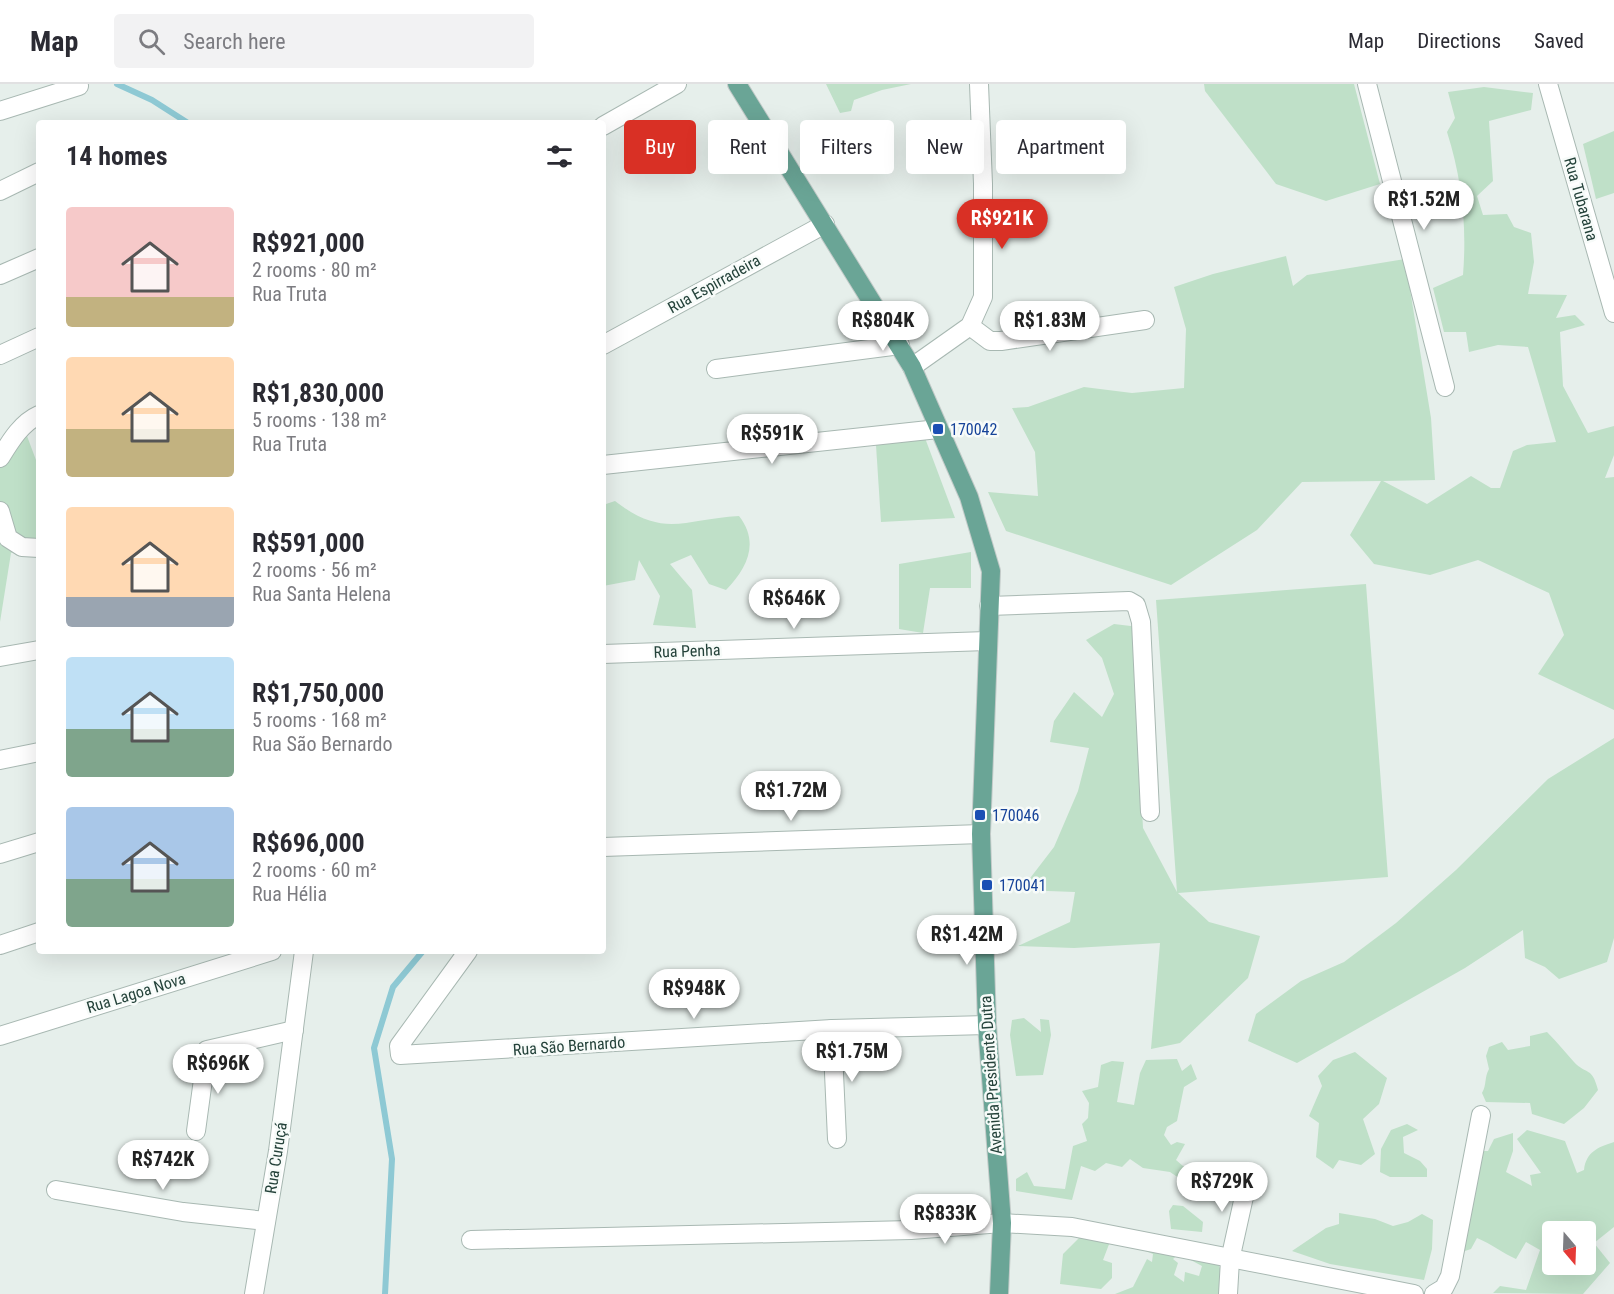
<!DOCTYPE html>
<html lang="en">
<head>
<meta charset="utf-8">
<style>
	:root { --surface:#fff; --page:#f2f2f3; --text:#2b2b33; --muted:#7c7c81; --line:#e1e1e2; --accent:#d93025 }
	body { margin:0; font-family:"Roboto Condensed",sans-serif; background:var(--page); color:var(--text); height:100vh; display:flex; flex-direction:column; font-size:22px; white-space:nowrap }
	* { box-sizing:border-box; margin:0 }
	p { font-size:20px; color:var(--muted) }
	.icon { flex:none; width:33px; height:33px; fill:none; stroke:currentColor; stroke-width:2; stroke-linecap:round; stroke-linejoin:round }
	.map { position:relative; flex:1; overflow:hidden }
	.details { position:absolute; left:36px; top:36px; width:570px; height:834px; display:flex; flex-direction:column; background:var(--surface); border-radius:6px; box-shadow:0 6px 24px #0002 }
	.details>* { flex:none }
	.top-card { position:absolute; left:624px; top:36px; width:570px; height:54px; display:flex; gap:12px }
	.needle { width:39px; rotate:161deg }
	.fabs { position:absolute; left:1542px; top:1137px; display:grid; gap:12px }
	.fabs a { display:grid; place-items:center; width:54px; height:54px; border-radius:6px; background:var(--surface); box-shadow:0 6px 24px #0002; font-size:30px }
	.price { position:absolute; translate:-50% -51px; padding:0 14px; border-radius:21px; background:#fff; color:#222; font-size:20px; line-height:39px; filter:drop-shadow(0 2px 3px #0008) }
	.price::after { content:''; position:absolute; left:50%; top:36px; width:18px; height:14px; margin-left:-9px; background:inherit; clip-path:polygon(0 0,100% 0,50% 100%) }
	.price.selected { background:var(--accent); color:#fff }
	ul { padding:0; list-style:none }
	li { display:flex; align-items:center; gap:18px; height:150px; padding:0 30px }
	li span { display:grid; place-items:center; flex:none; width:168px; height:120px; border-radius:6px; color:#555 }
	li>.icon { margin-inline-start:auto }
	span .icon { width:72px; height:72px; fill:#fffc; stroke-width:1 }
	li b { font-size:26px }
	h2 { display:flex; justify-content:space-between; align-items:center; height:72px; padding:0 30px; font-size:26px }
	.tag { padding:0 21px; border-radius:6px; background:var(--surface); box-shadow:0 6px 24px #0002; font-size:21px; line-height:54px }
	.tag.selected { background:var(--accent); color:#fff }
	header { display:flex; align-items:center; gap:36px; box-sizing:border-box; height:84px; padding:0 30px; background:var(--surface); border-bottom:2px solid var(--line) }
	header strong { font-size:28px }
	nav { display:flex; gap:33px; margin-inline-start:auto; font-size:21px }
	.search { width:420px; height:54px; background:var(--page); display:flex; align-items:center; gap:15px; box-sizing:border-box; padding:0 21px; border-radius:6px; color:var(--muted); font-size:22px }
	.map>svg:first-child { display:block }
	.green { fill:#bfe0c8; fill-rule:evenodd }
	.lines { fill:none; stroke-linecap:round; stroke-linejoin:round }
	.stream { stroke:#8ec9d4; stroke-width:6 }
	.minor-casing { stroke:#a8b8b2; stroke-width:20 }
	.major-casing { stroke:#c2cac8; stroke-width:20 }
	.minor { stroke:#fff; stroke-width:18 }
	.major { stroke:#6aa596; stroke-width:18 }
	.transit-dot { fill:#1a4fb4; stroke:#f7fbf9; stroke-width:2 }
	.labels { text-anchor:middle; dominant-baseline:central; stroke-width:5; stroke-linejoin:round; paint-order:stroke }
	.street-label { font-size:16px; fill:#24423a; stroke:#f7fbf9 }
	.transit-label { font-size:16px; fill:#164399; stroke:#f7fbf9; text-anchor:start }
</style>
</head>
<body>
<header>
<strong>Map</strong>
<div class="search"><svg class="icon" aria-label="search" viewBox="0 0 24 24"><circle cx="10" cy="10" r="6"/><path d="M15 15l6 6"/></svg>Search here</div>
<nav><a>Map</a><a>Directions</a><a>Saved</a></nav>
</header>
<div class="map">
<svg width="1614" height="1210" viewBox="0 0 1614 1210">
	<rect width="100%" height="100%" fill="#e6efeb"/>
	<!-- green -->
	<g class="green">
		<path d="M826,0H911L882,6L854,16L851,27L840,29Z"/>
		<path d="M1204,0H1354L1380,100L1326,117L1276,100L1205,7Z"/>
		<path d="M1484,3L1533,9L1531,26L1489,37L1493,97L1477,112L1483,131L1507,130L1514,143L1531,149L1534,178L1528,210L1567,211L1556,234L1575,231L1585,241L1560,248L1563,302L1588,349L1614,342V371L1605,394L1614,393V626L1538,590L1564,551L1549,509L1478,476L1430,491L1374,480L1350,451L1381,397L1302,398L1257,446L1171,501L1006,447L988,408L1038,412L1035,368L1012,324L1028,323L1084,303L1132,309L1184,304L1186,245L1174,203L1213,190L1286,172L1293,202L1307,191L1405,175L1431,334L1435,396L1383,397L1427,420L1471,392L1491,404H1500L1513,367L1527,361L1556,358L1528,263L1498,261L1469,268L1466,248H1444L1433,204L1463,191C1467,141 1462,95 1447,48L1455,34L1448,8Z"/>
		<path d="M1614,47V109L1596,115L1583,60Z"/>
		<path d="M27,352L39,384V459H26L11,469L0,538V360Z"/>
		<path d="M925,354L955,434L881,438L876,361Z"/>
		<path d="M615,417C664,455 684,435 739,432C760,459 747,484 726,506L709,500L691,471L670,480L692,506L696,544L653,541L660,512L639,476L635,496L603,502V421Z"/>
		<path d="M971,468V504H930L923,549L899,545V480Z"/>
		<path d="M1366,500L1388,793L1178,809L1209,838L1260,852L1248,894L1180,959L1151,965L1160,859L1074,864L1018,862L1070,838L1075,808L1021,806L1054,763L1078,707L1089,664L1050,658L1054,637L1074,608L1102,633L1114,610L1102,574L1086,556L1114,540L1139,543L1138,651L1143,744L1177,808L1156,516Z"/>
		<path d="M1614,654V854L1607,878L1559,895L1545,883L1525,874L1523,846L1465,884L1297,979L1248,957L1256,930L1301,897L1344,878L1396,839L1456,786L1548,695Z"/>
		<path d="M1024,934L1041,948L1040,935L1049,936L1051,951L1043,991L1016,992L1010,951L1012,936Z"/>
		<path d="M1547,948C1557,958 1565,968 1574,978C1586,991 1592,982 1598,1006L1584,1024L1564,1040L1532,1030L1530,1019L1486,1018L1482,1009C1487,1000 1484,994 1489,985L1486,972L1489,963L1502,958L1508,966L1530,962V952Z"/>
		<path d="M1355,968L1387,994L1379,1020L1363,1035L1375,1070L1361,1081L1339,1076L1333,1085L1316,1073L1319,1039L1309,1032L1322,1002L1318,992L1333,976Z"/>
		<path d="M1177,975L1182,987L1191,980L1197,995L1184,1003L1177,1037L1167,1043L1164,1051L1171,1061L1177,1058L1185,1060L1176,1076L1190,1088L1214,1095L1216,1100L1191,1092L1188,1100L1170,1088L1143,1084L1130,1075L1122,1083L1106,1079L1095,1087L1081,1082L1072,1116L1016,1107V1095L1027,1088L1034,1102L1065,1105L1073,1062L1087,1057L1082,1040L1088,1034L1089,1019L1082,1007L1098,1003L1101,981L1112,977L1124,978L1117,1018L1134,1021L1140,989L1146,976Z"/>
		<path d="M1407,1040L1418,1046L1403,1053L1404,1069L1420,1077L1427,1085V1093H1390L1380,1088L1381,1065L1391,1046Z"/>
		<path d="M1527,1046L1565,1057L1577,1089L1584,1086C1586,1068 1598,1063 1614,1058V1143L1594,1159L1610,1179L1583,1210L1493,1209L1500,1202L1526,1206L1540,1166L1526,1158L1516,1175C1502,1169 1492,1160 1477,1154L1471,1165L1456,1170L1476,1067H1488L1494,1055L1513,1049V1067L1506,1088L1532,1102L1530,1091L1541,1089L1517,1055ZM1552,1148H1586V1180H1552Z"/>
		<path d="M1173,1121L1183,1122L1203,1138L1202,1148L1171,1145L1169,1127Z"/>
		<path d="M1339,1129L1375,1135L1393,1142L1408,1138L1422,1130L1433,1136L1432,1165L1424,1196L1330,1180L1292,1167L1326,1144L1339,1140Z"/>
		<path d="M1083,1150L1111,1155L1103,1176L1112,1179V1194L1101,1205L1060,1200L1063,1170Z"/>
		<path d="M1138,1164L1182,1167L1173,1175L1178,1179L1174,1191L1184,1198L1185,1188L1199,1192L1202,1182L1185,1173L1216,1172L1228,1210H1115L1133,1203L1147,1175L1152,1178L1153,1170Z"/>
	</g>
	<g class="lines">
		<!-- stream -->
		<g class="stream">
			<path d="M117,0L152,16L188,39"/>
			<path d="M385,1210L392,1075L374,964L393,903L423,867"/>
		</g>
		<!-- minor casing -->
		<g class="minor-casing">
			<g id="minor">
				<path d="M1367,0L1445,303"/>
				<path d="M1548,0L1614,229"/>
				<path d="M0,27L79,2"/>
				<path d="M603,42L677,0"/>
				<path d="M0,107L39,88"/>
				<path d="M0,191L39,174"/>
				<path d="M970,242L990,257H1001L1145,236"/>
				<path d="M603,261L825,140"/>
				<path d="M0,271L39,253"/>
				<path d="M912,283L970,242L983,213V100L979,0"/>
				<path d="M716,285L900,261"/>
				<path d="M0,374C10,358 21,339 39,331"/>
				<path d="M603,381L938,345"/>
				<path d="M0,427L8,454L22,463L39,464"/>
				<path d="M989,522L1129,517L1136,521L1141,538L1150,728"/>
				<path d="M603,570L987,557"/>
				<path d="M0,573L39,566"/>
				<path d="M0,676L39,668"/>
				<path d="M603,763L981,750"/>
				<path d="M0,770L39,758"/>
				<path d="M0,861L39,848"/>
				<path d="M468,867L399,962L400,971L832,945L987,941"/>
				<path d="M832,945L837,1055"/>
				<path d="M0,952L272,867"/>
				<path d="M196,1047L207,966L294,946"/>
				<path d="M56,1106L183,1128L266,1137"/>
				<path d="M471,1156L911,1146L1002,1139L1072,1143L1414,1210"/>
				<path d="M254,1210L278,1067L304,867"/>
				<path d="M1228,1210L1230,1176L1249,1090"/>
				<path d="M1434,1210L1444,1204L1450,1192L1481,1031"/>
			</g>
		</g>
		<!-- major casing -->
		<g class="major-casing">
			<path id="major" d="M737,0L912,283L969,413L991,487L981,750L987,941L1002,1139L999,1210"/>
		</g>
		<!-- minor -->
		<use href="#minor" class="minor"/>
		<!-- major -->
		<use href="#major" class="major"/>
	</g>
	<!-- markers -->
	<g class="transit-dot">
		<rect x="932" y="339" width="12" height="12" rx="3"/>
		<rect x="974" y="725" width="12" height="12" rx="3"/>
		<rect x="981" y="795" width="12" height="12" rx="3"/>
	</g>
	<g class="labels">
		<!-- street labels -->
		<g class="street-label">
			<text transform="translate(1581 115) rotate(74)">Rua Tubarana</text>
			<text transform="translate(714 200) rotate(-29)">Rua Espirradeira</text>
			<text transform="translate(687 567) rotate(-2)">Rua Penha</text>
			<text transform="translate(136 909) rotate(-17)">Rua Lagoa Nova</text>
			<text transform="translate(569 962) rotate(-4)">Rua São Bernardo</text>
			<text transform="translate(991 991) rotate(-94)">Avenida Presidente Dutra</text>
			<text transform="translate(276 1074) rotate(-81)">Rua Curuçá</text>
		</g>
		<!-- transit labels -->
		<g class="transit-label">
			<text x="950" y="345">170042</text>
			<text x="992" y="731">170046</text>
			<text x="999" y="801">170041</text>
		</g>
	</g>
</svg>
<div class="fabs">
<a><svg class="needle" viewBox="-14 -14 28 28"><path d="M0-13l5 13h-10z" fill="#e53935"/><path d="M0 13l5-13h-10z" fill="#7c7c81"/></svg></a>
</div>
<b class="price" style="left:1424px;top:147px">R$1.52M</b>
<b class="price selected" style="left:1002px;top:166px">R$921K</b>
<b class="price" style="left:883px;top:268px">R$804K</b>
<b class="price" style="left:1050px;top:268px">R$1.83M</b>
<b class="price" style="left:772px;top:381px">R$591K</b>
<b class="price" style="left:794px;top:546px">R$646K</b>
<b class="price" style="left:791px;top:738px">R$1.72M</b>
<b class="price" style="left:967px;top:882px">R$1.42M</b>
<b class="price" style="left:694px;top:936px">R$948K</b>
<b class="price" style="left:852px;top:999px">R$1.75M</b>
<b class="price" style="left:218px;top:1011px">R$696K</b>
<b class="price" style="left:163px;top:1107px">R$742K</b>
<b class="price" style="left:1222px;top:1129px">R$729K</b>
<b class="price" style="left:945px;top:1161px">R$833K</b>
<div class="top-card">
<a class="tag selected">Buy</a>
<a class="tag">Rent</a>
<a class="tag">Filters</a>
<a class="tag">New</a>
<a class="tag">Apartment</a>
</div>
<section class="details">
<h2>14 homes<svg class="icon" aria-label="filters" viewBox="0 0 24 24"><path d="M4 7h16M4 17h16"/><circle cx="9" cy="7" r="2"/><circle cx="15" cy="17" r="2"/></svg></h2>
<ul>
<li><span style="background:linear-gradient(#f6c9c9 75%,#c2b280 0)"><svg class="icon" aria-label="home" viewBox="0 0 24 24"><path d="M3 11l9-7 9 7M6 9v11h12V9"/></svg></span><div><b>R$921,000</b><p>2 rooms · 80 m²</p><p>Rua Truta</p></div></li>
<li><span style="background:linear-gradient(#ffd9b3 60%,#c2b280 0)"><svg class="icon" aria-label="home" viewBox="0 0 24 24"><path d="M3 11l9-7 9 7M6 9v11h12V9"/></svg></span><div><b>R$1,830,000</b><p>5 rooms · 138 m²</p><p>Rua Truta</p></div></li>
<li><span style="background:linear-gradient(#ffd9b3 75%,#9aa5b1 0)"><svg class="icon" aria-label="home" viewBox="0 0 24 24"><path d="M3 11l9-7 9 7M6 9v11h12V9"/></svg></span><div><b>R$591,000</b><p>2 rooms · 56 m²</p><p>Rua Santa Helena</p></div></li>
<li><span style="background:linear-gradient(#bfe0f5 60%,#7fa58c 0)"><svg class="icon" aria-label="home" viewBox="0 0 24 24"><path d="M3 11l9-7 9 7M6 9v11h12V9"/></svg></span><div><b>R$1,750,000</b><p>5 rooms · 168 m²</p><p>Rua São Bernardo</p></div></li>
<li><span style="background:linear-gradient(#a9c7e8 60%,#7fa58c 0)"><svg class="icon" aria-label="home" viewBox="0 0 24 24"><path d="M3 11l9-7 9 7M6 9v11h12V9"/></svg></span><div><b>R$696,000</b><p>2 rooms · 60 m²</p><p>Rua Hélia</p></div></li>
</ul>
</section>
</div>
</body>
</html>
